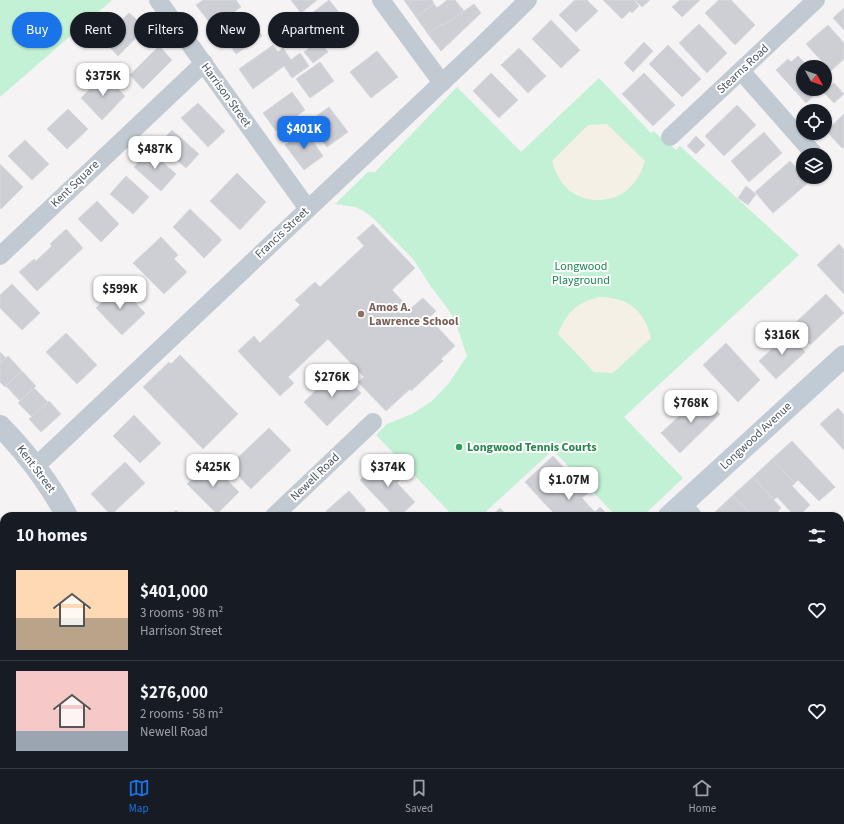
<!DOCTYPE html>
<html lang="en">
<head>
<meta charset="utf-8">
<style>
	:root { --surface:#171b24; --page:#20242c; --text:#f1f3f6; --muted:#9ea1a6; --line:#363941; --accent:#1a73e8 }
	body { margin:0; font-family:"Source Sans 3",sans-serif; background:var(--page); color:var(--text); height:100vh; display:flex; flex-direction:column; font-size:15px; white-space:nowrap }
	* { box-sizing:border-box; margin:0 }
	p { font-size:13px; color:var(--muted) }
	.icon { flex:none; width:22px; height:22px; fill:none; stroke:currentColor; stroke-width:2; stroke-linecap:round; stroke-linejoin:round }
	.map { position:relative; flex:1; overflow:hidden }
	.details { position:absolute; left:0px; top:512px; width:844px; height:256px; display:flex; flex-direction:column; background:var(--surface); border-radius:12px 12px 0 0; box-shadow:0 1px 3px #0004 }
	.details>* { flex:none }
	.hud { position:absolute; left:12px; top:12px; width:400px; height:36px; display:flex; gap:8px }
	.needle { width:26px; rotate:130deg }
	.controls { position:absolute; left:796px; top:60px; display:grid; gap:8px }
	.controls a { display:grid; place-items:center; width:36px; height:36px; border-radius:50%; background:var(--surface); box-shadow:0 1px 3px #0004; font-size:20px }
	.price { position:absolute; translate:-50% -34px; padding:0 9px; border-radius:8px; background:#fff; color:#222; font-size:13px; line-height:26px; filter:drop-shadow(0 1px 2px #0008) }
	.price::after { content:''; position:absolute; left:50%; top:24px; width:12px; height:9px; margin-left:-6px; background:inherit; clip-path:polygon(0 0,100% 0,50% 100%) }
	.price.active { background:var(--accent); color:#fff }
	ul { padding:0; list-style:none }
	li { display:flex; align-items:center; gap:12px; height:100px; padding:0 16px }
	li+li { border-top:1px solid var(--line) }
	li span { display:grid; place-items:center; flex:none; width:112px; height:80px; border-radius:0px; color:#555 }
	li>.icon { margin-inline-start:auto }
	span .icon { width:48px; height:48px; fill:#fffc; stroke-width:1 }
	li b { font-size:17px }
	h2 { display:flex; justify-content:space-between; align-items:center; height:48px; padding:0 16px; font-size:17px }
	.tag { padding:0 14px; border-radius:18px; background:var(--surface); box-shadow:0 1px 3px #0004; font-size:14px; line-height:36px }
	.tag.active { background:var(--accent); color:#fff }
	.menu { display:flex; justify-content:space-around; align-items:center; height:56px; border-top:1px solid var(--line); background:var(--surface); font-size:11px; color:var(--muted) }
	.menu a { display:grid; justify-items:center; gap:2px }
	.menu .active { color:var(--accent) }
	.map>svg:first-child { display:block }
	.green { fill:#c3f1d5 }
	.sand { fill:#f5f0e5 }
	.building { fill:#cdcfd5; stroke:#d7d9de }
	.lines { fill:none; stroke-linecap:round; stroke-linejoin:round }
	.minor { stroke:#c1cad2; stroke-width:18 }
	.tertiary { stroke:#c1cad2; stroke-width:22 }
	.secondary { stroke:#c1cbd6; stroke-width:22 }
	.education-dot { fill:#8d6e63; stroke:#fff; stroke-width:1.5 }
	.leisure-dot { fill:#2e9e5b; stroke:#fff; stroke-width:1.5 }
	.labels { text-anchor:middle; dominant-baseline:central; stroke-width:4; stroke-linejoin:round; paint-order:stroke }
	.street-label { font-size:12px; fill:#4a5661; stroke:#fff }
	.park-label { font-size:12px; fill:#17864f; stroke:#fff }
	.education-label { font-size:12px; font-weight:bold; fill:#785e54; stroke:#fff; text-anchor:start }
	.leisure-label { font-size:12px; font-weight:bold; fill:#27864d; stroke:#fff; text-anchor:start }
</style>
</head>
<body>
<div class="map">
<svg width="844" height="768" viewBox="0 0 844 768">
	<rect width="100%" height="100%" fill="#f5f3f3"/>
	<!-- green -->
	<g class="green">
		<path d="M0,0H112L0,97Z"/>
		<path d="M599,78L651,133L653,131L676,150L680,146L799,255L624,417L683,478L643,516H616L553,450L481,516H453L376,435L387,424L412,414L432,401L449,383L467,356L455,321L448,309L432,288L413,259L374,219L365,212L355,207L335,204L368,172H375L457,87L521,152Z"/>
	</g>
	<!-- sand -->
	<g class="sand">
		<path d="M607,124L645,161C642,170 639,178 632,185C616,205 580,205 564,185C558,178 555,170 552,161L588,125Z"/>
		<path d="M599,297C629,298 643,309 651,338L613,373L594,372L558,334C567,312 576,303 599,297Z"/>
	</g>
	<!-- building -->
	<g class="building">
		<path d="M203,0H236L241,7L213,27L196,5Z"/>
		<path d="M291,0H317L301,13Z"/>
		<path d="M329,0L352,28L335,42L312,13Z"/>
		<path d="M404,0H432L434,4L416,17Z"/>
		<path d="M447,0H455L464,11L443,26L442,24L428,34L416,17L434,4L437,8Z"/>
		<path d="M575,0H587L598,11L576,32L559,15Z"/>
		<path d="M603,0H634L639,6L632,13L630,11L622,19Z"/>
		<path d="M635,0H650L642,7Z"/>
		<path d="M680,0H700L682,17L672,7Z"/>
		<path d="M719,0H731L755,25L735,45L705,13Z"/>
		<path d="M474,4L481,13L441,51L428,34L442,24L443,26Z"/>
		<path d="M844,8V30L833,18Z"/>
		<path d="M129,13L137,20L142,15L150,24L118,56L102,39Z"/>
		<path d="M248,18L262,36L236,54L223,36Z"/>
		<path d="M551,20L580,50L561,68L532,39Z"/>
		<path d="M699,24L727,53L707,73L679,43Z"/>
		<path d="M828,25L844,43V59L831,71L806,44Z"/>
		<path d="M319,40L328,52L313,63L304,52Z"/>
		<path d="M644,42L653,51L633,72L624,63Z"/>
		<path d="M273,45L278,52L283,48L291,60L300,53L309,66L292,78L284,66L253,89L239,69Z"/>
		<path d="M668,45L701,79L682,97L649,64Z"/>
		<path d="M159,46L172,60L143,89L130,75Z"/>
		<path d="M519,48L546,76L528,93L501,65Z"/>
		<path d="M377,51L398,77L371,98L350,72Z"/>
		<path d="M798,56L809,67H803V89H817L819,91L806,103L776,70L788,59L791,62Z"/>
		<path d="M320,62L334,81L310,98L296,79Z"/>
		<path d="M491,73L518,100L499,118L473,91Z"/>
		<path d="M644,73L675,105L653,126L622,94Z"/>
		<path d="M104,75L125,96L102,120L81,98Z"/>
		<path d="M834,83L844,94L834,103L823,92Z"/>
		<path d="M292,92L305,110L276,131L263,113Z"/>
		<path d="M198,103L225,131L208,147L181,118Z"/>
		<path d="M737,105L756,125L724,156L705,136Z"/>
		<path d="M329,107L348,132L327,147L308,122Z"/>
		<path d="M68,109L88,129L67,149L47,129Z"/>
		<path d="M844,114V147L842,148L826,131Z"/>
		<path d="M172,130L199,154L186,168L159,144Z"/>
		<path d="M305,130L323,156L304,170L285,145Z"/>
		<path d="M764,132L782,153L749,182L731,161Z"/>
		<path d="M696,136L705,145L696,154L687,146Z"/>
		<path d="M25,140L49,164L32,180L8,156Z"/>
		<path d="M149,150L176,174L161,191L134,167Z"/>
		<path d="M790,161L803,175V177L809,182L773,213L755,192Z"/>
		<path d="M0,164L23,187L1,209L0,208Z"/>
		<path d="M237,173L266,202L240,230L210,201Z"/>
		<path d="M126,176L149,197L133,214L110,194Z"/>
		<path d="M746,186L756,194L748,205L738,198Z"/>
		<path d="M97,201L119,224L101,242L78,219Z"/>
		<path d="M190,209L222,240L204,258L173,227Z"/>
		<path d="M373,224L415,268L392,290L410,309L423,298L436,311L429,318L455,346L441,359L443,361L411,391L410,389L386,411L358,382L364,377L328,339L288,377L294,383L280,396L238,351L254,336L260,343L300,305L295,300L315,282L320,287L364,246L357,238Z"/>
		<path d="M66,229L83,248L37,291L19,272L34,259L36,261L52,246L50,244Z"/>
		<path d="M161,237L178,255L174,259L187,272L164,294L133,263Z"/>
		<path d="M839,244L844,250V294L817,265Z"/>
		<path d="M12,284L40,313L22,330L0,308V295Z"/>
		<path d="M119,286L145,313L122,335L96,308Z"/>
		<path d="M826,294L844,313L810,345L792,326Z"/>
		<path d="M66,333L97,365L77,384L46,352Z"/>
		<path d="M788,334L805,352L776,379L759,361Z"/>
		<path d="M726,343L760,380L738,402L703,365Z"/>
		<path d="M0,352L6,358L0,364Z"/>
		<path d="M180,355L238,414L203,449L143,387L169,362L171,364Z"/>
		<path d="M8,356L22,371L5,387L0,382V364Z"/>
		<path d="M338,369L361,393L327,426L304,402Z"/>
		<path d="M22,371L36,386L20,401L6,386Z"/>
		<path d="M34,388L48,402L32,417L18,403Z"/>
		<path d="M702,395L720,414L680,453L661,433Z"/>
		<path d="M49,401L61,414L41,432L29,419Z"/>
		<path d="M838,408L844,415V450L820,424Z"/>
		<path d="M134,415L161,443L140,463L113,436Z"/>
		<path d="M269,428L291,450L251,489L229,466Z"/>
		<path d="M792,441L835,487L819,501L798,480L795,483L772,459Z"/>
		<path d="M553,456L565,469L560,474L569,483L546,505L525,482Z"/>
		<path d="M382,458L401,479L397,483L415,502L400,516H394L360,480Z"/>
		<path d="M772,459L795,483L792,486L810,505L803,512L805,514L804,516H795L777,497L774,500L753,477Z"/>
		<path d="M125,462L145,483L111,515L91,494Z"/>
		<path d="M209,462L239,492L217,514L187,484Z"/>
		<path d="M753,477L781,508L778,511L782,516H752L733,495Z"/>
		<path d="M576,480L588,493L582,498L589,506L579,516H557L546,505L569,483L571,485Z"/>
		<path d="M349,491L366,510L360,516H330L326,511Z"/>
		<path d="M733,495L752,516H714L713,514Z"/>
		<path d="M589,506L595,512L600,507L609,516H579Z"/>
		<path d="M500,508L508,516H491Z"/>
		<path d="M176,510L182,516H170Z"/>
		<path d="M4,517V571L0,573V519Z"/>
		<path d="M844,598V644L840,640V602Z"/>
		<path d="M844,754V768H831L835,764H840V759Z"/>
		<path d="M199,764H235L231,768H205Z"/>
		<path d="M463,764H496L494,768H462Z"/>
		<path d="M513,764H517L528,768H511Z"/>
		<path d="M624,764H663L662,765L670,768H622Z"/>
	</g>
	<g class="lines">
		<!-- minor -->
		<g class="minor">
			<path d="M158,0L308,209"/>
			<path d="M381,0L442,83"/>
			<path d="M741,71L815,155"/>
			<path d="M670,137L816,0"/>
			<path d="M0,256L204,63"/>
			<path d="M36,466L484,43L528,0"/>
			<path d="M682,504L693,516"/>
			<path d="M274,516L373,422"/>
			<path d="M840,672L844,676"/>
		</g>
		<!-- tertiary -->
		<g class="tertiary">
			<path d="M0,426C27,453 49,483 67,516"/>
			<path d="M349,764L355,768"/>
		</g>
		<!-- secondary -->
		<g class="secondary">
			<path d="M669,516L844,356"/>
			<path d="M407,768L411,764"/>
		</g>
	</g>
	<!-- markers -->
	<circle class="education-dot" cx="361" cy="314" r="4"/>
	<circle class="leisure-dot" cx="459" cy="447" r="4"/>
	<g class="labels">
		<!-- street labels -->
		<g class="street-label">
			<text transform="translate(743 69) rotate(-43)">Stearns Road</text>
			<text transform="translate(226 95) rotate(54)">Harrison Street</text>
			<text transform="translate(75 184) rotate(-44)">Kent Square</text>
			<text transform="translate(282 233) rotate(-43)">Francis Street</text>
			<text transform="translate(756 436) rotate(-43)">Longwood Avenue</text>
			<text transform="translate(36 469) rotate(53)">Kent Street</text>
			<text transform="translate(315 477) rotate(-44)">Newell Road</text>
		</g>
		<!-- park labels -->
		<g class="park-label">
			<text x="581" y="266">Longwood<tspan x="581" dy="14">Playground</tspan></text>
		</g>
		<!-- education labels -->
		<g class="education-label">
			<text x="369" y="307">Amos A.<tspan x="369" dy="14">Lawrence School</tspan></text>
		</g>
		<!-- leisure labels -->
		<g class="leisure-label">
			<text x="467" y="447">Longwood Tennis Courts</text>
		</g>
	</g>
</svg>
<div class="controls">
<a><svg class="needle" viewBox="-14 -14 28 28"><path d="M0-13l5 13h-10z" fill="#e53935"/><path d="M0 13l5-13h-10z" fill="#9ea1a6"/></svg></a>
<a><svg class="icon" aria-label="locate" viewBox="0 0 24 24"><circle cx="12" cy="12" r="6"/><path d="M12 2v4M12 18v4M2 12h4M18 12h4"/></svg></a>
<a><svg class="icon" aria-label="layers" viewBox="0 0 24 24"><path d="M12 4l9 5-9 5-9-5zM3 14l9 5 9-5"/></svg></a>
</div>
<b class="price" style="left:103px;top:97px">$375K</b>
<b class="price active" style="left:304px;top:150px">$401K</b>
<b class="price" style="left:155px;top:170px">$487K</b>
<b class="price" style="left:120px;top:310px">$599K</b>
<b class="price" style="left:782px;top:356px">$316K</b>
<b class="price" style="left:332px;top:398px">$276K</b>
<b class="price" style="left:691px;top:424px">$768K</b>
<b class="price" style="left:213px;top:488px">$425K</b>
<b class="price" style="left:388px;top:488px">$374K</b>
<b class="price" style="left:569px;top:501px">$1.07M</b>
<div class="hud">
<a class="tag active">Buy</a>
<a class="tag">Rent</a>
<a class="tag">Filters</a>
<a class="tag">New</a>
<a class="tag">Apartment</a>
</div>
<section class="details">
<h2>10 homes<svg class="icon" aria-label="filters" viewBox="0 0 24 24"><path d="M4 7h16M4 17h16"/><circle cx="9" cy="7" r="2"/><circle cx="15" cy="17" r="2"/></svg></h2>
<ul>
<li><span style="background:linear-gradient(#ffd9b3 60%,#b9a48a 0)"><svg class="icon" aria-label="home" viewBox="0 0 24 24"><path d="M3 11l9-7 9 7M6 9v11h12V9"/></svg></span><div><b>$401,000</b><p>3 rooms · 98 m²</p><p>Harrison Street</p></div><svg class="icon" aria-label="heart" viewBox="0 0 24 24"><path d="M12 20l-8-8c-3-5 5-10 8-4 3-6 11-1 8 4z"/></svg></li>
<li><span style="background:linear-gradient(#f6c9c9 75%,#9aa5b1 0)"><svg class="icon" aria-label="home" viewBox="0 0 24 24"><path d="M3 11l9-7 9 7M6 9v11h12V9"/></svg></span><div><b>$276,000</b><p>2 rooms · 58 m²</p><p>Newell Road</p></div><svg class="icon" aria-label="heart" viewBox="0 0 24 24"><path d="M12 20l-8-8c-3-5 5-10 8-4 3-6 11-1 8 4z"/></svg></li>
</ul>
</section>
</div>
<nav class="menu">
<a class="active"><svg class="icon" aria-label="map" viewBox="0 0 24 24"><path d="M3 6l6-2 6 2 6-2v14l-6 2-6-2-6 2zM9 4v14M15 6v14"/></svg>Map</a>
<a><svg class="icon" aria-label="saved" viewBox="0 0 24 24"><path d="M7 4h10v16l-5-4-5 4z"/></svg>Saved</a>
<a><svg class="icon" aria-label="home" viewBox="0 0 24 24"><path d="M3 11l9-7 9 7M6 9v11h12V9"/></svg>Home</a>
</nav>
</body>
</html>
